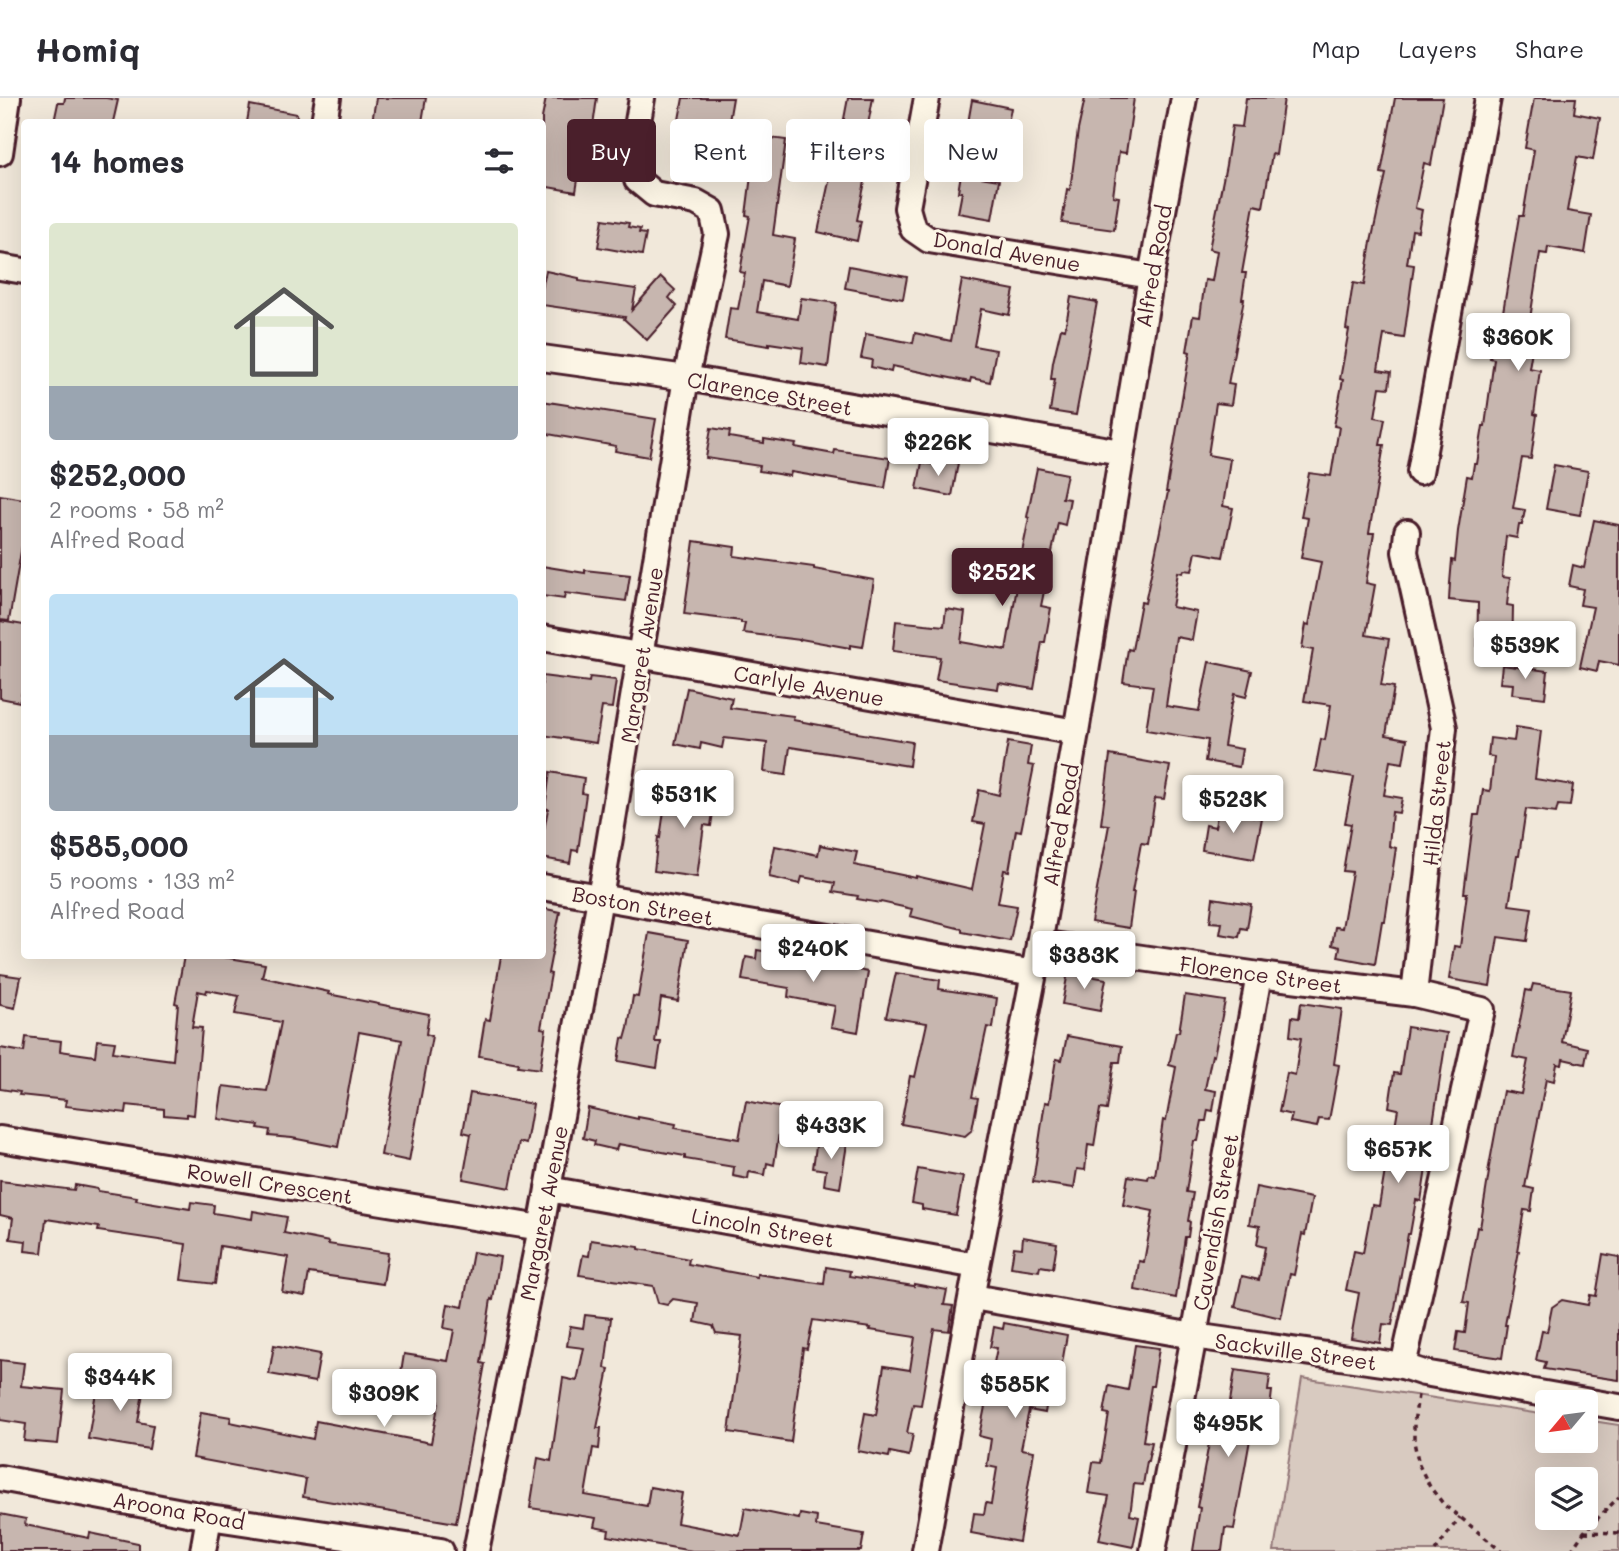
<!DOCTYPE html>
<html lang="en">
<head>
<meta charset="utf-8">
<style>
	:root { --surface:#fff; --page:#f7f7f7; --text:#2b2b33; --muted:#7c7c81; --line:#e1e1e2; --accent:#4a1f2b }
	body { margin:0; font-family:Mali,sans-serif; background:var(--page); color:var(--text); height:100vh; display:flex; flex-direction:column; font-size:26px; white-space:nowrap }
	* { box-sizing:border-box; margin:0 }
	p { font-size:23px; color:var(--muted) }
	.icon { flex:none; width:38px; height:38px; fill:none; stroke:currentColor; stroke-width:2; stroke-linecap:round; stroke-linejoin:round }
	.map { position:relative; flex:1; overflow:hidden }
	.side { position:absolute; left:21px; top:21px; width:525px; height:840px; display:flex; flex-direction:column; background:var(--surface); border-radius:7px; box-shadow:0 7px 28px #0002 }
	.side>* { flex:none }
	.top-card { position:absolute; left:567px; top:21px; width:665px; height:63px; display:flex; gap:14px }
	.needle { width:46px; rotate:241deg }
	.controls { position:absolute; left:1535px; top:1292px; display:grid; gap:14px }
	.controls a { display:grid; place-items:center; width:63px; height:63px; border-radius:7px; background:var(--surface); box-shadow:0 7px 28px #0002; font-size:35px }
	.price { position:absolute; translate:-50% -60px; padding:0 16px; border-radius:7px; background:#fff; color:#222; font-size:23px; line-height:46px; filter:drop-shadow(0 2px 4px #0008) }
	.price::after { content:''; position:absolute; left:50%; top:42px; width:21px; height:16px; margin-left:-10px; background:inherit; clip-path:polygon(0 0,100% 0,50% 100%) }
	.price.current { background:var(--accent); color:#fff }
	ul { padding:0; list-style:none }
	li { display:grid; align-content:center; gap:14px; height:371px; padding:0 28px }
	li span { display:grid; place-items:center; height:217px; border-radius:7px; color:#555 }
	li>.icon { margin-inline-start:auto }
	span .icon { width:126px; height:126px; fill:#fffc; stroke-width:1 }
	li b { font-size:30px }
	h2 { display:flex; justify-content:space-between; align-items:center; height:84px; padding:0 28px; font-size:30px }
	.chip { padding:0 24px; border-radius:7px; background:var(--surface); box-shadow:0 7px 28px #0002; font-size:24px; line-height:63px }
	.chip.current { background:var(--accent); color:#fff }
	header { display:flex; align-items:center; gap:42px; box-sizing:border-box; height:98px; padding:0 35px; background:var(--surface); border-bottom:2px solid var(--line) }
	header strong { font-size:33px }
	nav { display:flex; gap:38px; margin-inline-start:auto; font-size:24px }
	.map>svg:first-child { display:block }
	.green { fill:#d8cac0; stroke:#917476; stroke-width:2; fill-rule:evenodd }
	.building { fill:#c7b6af; stroke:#4a1f2b; stroke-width:2 }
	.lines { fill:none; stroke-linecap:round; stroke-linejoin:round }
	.minor-casing { stroke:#4a1f2b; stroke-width:30 }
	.path { stroke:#4a1f2b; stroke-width:3.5; stroke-dasharray:5 5; stroke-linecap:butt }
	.minor { stroke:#fcf5e5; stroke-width:24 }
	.labels { text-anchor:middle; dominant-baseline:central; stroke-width:6; stroke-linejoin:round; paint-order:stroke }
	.street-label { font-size:21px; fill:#4a1f2b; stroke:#fcf5e5 }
</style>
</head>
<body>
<header>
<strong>Homiq</strong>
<nav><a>Map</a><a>Layers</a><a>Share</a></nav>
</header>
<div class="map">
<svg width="1619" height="1453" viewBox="0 0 1619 1453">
	<rect width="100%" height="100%" fill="#f1e8da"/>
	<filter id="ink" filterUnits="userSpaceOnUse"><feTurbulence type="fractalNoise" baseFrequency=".0143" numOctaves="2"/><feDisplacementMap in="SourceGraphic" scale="14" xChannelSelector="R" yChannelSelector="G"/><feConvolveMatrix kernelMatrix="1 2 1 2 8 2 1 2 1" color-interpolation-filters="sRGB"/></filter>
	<g filter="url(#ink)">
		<!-- green -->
		<path class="green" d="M1302,1280L1547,1317V1342H1586V1322L1619,1327V1453H1274ZM1547,1381H1586V1419H1547Z"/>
		<!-- building -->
		<g class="building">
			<path d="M65,0H106L118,2L113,24H54L58,5H64Z"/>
			<path d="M376,0H426L422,24H372Z"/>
			<path d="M546,0H597L593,28H595L592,47L584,45L576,94L542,88V20Z"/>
			<path d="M683,0H733L728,29L719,27L712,58L722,60L719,75L671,65Z"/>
			<path d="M848,0H873L863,53L871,55L857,122L861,123L857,143L818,134L830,79L826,78L833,46L839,47Z"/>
			<path d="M1085,0H1134L1126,55L1119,54L1113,98L1119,99L1114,132L1062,125L1067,91L1070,92L1078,32Z"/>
			<path d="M1246,0H1284L1276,57L1272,56L1263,109L1254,107L1242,175H1246L1242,201H1244L1228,286L1234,287L1231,307L1216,305L1208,357L1230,361L1223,408L1233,410L1223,459L1196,454L1192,473L1184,472L1183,475L1178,474L1172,509L1197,514L1192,542L1176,539L1166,608L1199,613L1209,564L1252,573L1246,599L1234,596L1232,606H1231L1224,648L1242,651L1239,669L1205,663L1208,642L1146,632L1153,588L1123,584L1128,551L1132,552L1141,504L1145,505L1168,394H1166L1190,254L1187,253L1193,218L1200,219L1205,182L1212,183L1217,153L1209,151L1226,67L1232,28L1242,29Z"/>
			<path d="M1395,0H1443L1431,67L1424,65L1415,110L1422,112L1418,133L1412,132L1407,166L1414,167L1404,240L1384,237L1378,272L1391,274L1389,290L1380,289L1375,319L1385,321L1380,347H1384L1369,435H1374L1366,485L1375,487L1366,537L1389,541L1381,587L1394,589L1386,637L1407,641L1403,665L1390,663L1384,697L1402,700L1399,715L1392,714L1389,748L1396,750L1385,823H1382L1375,866L1338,859L1340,849L1332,847L1335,829L1342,830L1352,774L1343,773L1351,726L1345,725L1354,679L1315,673L1321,641L1325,642L1331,607L1304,603L1313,552L1302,550L1306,526L1309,527L1321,464L1301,460L1308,420L1301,419L1309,375L1331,378L1339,329L1334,328L1343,282L1340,281L1349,232L1346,231L1353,185L1364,187L1371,144L1386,76L1381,75Z"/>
			<path d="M1534,0H1576L1574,15L1600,20L1593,62L1577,59L1567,113L1591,117L1585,155L1548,149L1547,156L1540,155L1530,221L1537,222L1529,270L1540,272L1534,316L1537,317L1531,361L1522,360L1513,410L1525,412L1522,427H1519L1517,440L1506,438L1502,479L1510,480L1507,507L1513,508L1512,562L1477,561L1478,505L1449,502L1450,485L1452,462L1455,463L1458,433L1467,378L1472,379L1474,366H1477L1483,328H1485L1494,261L1490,260L1494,237L1499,238L1519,118H1523L1534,52L1525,50Z"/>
			<path d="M972,2L1011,10L1003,51L972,44L975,26L968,25Z"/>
			<path d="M250,7L297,16L296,24H247Z"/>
			<path d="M756,38L786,42L773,137L795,141L787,188L762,183L757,214L798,221L801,200L836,205L828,269L801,265L803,250L769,245V248L725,241L730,210L738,211L745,175L740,174L750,118L746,117Z"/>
			<path d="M961,76L999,82L992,121L958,115L962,94H958Z"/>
			<path d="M603,121L629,125L628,129L640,131L639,135L646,136L642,157L598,149Z"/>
			<path d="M849,168L907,179L903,201L845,190Z"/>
			<path d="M546,173L579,180V183L636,191L632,212L661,179L675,192L669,200L677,208L647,242L624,221L625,219L542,207V191Z"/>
			<path d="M962,182L1014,192L1009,217L981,211L974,248L996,252L990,284L971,280L970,284L892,268L891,274L871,269L872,262L861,260L866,236L913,245L915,235L951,243Z"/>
			<path d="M1071,199L1097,204L1076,317L1050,313L1055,281H1051L1053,264L1061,230L1065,231Z"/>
			<path d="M542,303L656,321L649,359L615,353L616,348L542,335Z"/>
			<path d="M711,330L730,333L729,339L764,345V341L796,346L795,349L834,356L835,352L890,360L885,390L791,374L790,378L759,373L760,368L706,360Z"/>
			<path d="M942,361L958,365L952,398L917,391L922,364L941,368Z"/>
			<path d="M1554,367L1588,373L1580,417L1546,411Z"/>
			<path d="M1037,370L1067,376L1062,400L1070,401L1065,427L1058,425L1041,508L1051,510L1045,544H1042L1034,591L999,585L998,591L936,582L940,559L893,553L896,523L944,528L946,511L965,514L961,544L1006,552L1017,489H1015L1029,420L1027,419Z"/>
			<path d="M0,397L24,401V442H23L9,523L0,522Z"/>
			<path d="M1594,422L1619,427V567L1599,563L1597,573L1580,569L1593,509L1580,507L1583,491L1569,488L1573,467L1584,470Z"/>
			<path d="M694,443L735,449L734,458L814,469V471L874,482L863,549L850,547V550L801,541L800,542L743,535L745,525H741V523L684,516Z"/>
			<path d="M542,468L585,475V472L630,477L626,503L565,495L564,501L542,498Z"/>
			<path d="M0,523L24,527V583L20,604L0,600Z"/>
			<path d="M1502,567L1548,573L1545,600L1512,596L1513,586L1500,585Z"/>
			<path d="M542,578L589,584L590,579L616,582L612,610L602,609L596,645L542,637Z"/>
			<path d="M687,590L732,600L730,610L794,618L793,622L857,634V635L912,644L909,668L790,649L786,677L764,674L767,645L724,640L722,650L701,645L700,651L675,646Z"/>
			<path d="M1516,629L1541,633L1535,681L1573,687L1570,708L1558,707L1556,715L1526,711L1519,758H1517L1509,807L1532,810L1527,843L1498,839L1490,888L1449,881L1454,848L1460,849L1467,795H1464L1474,717H1479L1483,692L1490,693L1494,659L1488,658L1490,640L1514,643Z"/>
			<path d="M1008,644L1031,648L1028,667L1034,668L1021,733L1016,732L1009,773L1004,772L998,805L1017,808L1010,843L962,834V831L910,818L912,811L881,804L880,805L857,801L858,798L833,794L835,785L802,779L800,786L769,779L775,748L818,757L820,747L857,754L854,767L916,780V778L972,791L985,726L973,724L979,692L999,697Z"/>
			<path d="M1110,657L1170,668L1164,701L1155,700L1148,746L1141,745L1132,794H1134L1129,830L1091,824L1109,727L1101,726Z"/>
			<path d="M550,674L584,680L582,695L586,696L578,753L572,752L570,765L542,760V743L548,711L545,710Z"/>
			<path d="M668,686L716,693L711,728L704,727L697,779L654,773L658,739L660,740Z"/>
			<path d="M1218,712L1262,720L1254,761L1202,752L1206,727L1215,729Z"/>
			<path d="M1213,800L1251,806L1247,831L1241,830L1239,839L1220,836L1222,825L1210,824Z"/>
			<path d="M542,810L560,814L548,875L551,876L541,930L546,931L540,971L518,968L519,965L479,958L485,921L490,922L501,858H542Z"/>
			<path d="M649,835L688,842L678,903L661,900L655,944H661L657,970L618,963L622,940L625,941L628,930L633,898L638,899Z"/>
			<path d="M757,852L819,862V864L868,874L858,934L831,929L835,908L788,899L789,890L742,882L746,859L756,861Z"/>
			<path d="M184,858H217L265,866L262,879L329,894L328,896L429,916L426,936L432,938L409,1063L381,1057L402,942L359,934L338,1049L292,1040L269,1038L270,1032L258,1030L259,1027L218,1021L223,988L267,993L281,924L235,916L239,898L207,892L206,895L198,893L192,929L202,930L194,1017L187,1016V1019L164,1017V1011L127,1007L126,1015L65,1008L66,1002L19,997L20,994L0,991V950L24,954L26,939L61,943L60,953L95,958L97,942L115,944L113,954L173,962L178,906L175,905Z"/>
			<path d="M1068,874L1106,881L1100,913L1062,906Z"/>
			<path d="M896,875L940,882L939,891L997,900L993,930L987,929L972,999L978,1000L972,1032L965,1038L901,1026L910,978L915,979L927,925L886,919Z"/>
			<path d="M0,876L21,879L15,910L0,907Z"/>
			<path d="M1533,886L1571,892L1562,944L1588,950L1585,966L1563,961L1562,967L1557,966L1554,983L1546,981L1525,1089L1534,1091L1531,1113L1524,1112L1517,1153H1519L1505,1227H1507L1502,1260L1455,1253L1458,1234L1465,1235L1469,1205L1463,1204L1477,1129L1480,1130L1489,1074H1488L1503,993L1521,996L1528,962L1513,959L1526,892L1531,893Z"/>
			<path d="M1185,897L1225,903L1214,958L1212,957L1205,991L1216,993L1213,1013L1208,1012L1206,1023H1202L1198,1043H1194L1186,1094L1193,1095L1188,1123L1190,1124L1188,1139H1185L1176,1200L1135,1192L1139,1163L1144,1164L1153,1113L1123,1107L1128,1078L1148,1081L1149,1077L1155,1078L1163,1022L1166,1023L1176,969L1169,967L1176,934H1179Z"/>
			<path d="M1301,905L1342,911L1334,966L1339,967L1333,1001L1329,1022L1319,1021L1317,1029L1290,1024L1292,1017L1279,1014L1287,975L1295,977L1301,940L1290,938L1292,919L1299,920Z"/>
			<path d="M1407,929L1447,935L1421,1103L1416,1102L1410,1136H1408L1392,1227L1383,1226L1380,1245L1351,1240L1359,1195L1346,1192L1354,1153L1363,1155L1372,1107L1379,1108L1387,1061L1389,1062L1398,1011L1389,1009L1394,975L1400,976Z"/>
			<path d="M1067,938L1122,948L1120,964H1114L1107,1012L1100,1011L1094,1048L1088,1047L1085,1072L1077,1071L1074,1090L1033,1084L1045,1004L1049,1005L1056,961L1062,962Z"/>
			<path d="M470,995L533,1006L526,1046L519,1044L510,1090L463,1081L471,1036L463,1034Z"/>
			<path d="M746,1003L783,1010L774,1067L767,1065L765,1077L749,1074L748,1081L733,1078L734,1069L685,1061V1058L618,1046L616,1052L594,1047L595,1043L583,1040L588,1010L638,1021V1019L676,1026L675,1030L739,1041Z"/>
			<path d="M817,1041L847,1046L840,1090L824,1087L826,1072L813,1070Z"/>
			<path d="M918,1071L963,1079L956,1117L922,1111V1107L912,1105Z"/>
			<path d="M0,1083L74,1092L75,1087L98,1091V1093L137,1099L136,1102L190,1111L191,1104L214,1107L213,1115L252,1121L253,1113L287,1119L284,1135L329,1144L328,1146L388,1155L383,1186L309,1175L305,1198L282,1194L288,1159L220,1148L215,1186L181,1182L186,1146L98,1133L99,1129L46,1121L42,1155L25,1153L26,1143L10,1141L13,1120L0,1117Z"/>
			<path d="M1256,1089L1312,1100L1305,1137L1302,1136L1294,1177L1290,1176L1281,1220L1235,1209L1242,1178L1259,1182L1265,1149L1257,1147L1260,1128L1249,1126Z"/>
			<path d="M1023,1139L1057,1145L1053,1170L1040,1168L1039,1173L1011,1169L1014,1149L1022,1150Z"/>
			<path d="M591,1142L639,1149V1151L689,1161L688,1166L757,1179V1176L824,1186L826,1169L850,1173L849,1178L914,1188V1186L947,1192L944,1207L953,1208L949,1233L934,1231L921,1307L913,1306L907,1335L913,1336L909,1358L890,1354L889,1359L858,1353L865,1315L876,1317L884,1268L910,1272L915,1239L870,1232L871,1230L813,1222L807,1251L803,1250L791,1344L729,1334L742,1238L716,1235L713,1228L695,1224L698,1205L673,1201L667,1207L658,1205L653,1188L579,1177L583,1157L589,1158Z"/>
			<path d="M473,1154L500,1159L493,1202L491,1201L481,1265L485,1266L456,1425L303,1399L306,1381L193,1360L201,1314L231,1319L230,1324L313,1341L316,1323L431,1345L439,1303L390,1295L394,1273L401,1275L404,1256L448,1263L454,1232L444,1230L448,1206L463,1209Z"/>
			<path d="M1603,1156L1619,1159V1282L1544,1271L1546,1264L1536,1262L1542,1233L1547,1234L1552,1209L1562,1202L1588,1207L1590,1197L1596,1198Z"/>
			<path d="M585,1217L611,1220L605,1270L609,1271L597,1330H601L599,1351L593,1350L585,1397L647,1408L650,1389L682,1395L677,1425L740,1437L745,1410L799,1421L800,1416L817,1419L816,1428L864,1436L861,1453H692L608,1438L609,1432L594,1429L596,1420L530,1410L538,1360L551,1363L563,1280L577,1283L584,1250L567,1248L570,1228L583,1230Z"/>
			<path d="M1004,1225L1067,1237L1061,1271H1058L1052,1304L1047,1303L1045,1315L1029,1312L1021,1351L1034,1353L1019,1444L971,1435L974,1415L984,1416L986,1405L991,1406L997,1370L987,1368L991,1341L979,1338L997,1250L990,1249L994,1229L1003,1231Z"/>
			<path d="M274,1247L320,1256L315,1284L269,1276Z"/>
			<path d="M1135,1247L1159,1250L1153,1288H1151L1144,1331H1145L1143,1343L1152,1344L1148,1363H1147L1143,1387L1134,1386L1130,1417L1139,1419L1133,1449L1099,1442L1109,1398L1088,1395L1093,1364L1101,1365L1109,1316L1104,1315L1109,1288L1128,1292Z"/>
			<path d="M0,1262L24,1265L21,1288L64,1292L58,1346L24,1343L26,1326L0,1322Z"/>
			<path d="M1235,1272L1270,1277L1268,1293H1272L1270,1310L1256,1308L1234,1431L1225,1430L1222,1453H1193L1200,1410L1197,1409L1210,1340L1208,1339L1212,1313L1228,1316Z"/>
			<path d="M102,1276L145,1283L138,1324L153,1327L149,1351L88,1341L97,1288H100Z"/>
			<path d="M0,1416L26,1421L25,1427L89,1440L90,1435L138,1445V1453H0Z"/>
		</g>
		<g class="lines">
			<!-- minor casing -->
			<g class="minor-casing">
				<g id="minor">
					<path d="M927,0L907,110L913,131L929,142L1151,178"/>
					<path d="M324,24L328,0"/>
					<path d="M0,55L8,0"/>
					<path d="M0,169L24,173"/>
					<path d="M542,260L686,280L1121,354"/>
					<path d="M1420,374L1488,0"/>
					<path d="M1407,434L1405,454L1444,630L1414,896"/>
					<path d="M542,540L1076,634"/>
					<path d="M542,789L1034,875"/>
					<path d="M1039,845L1259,877L1414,896L1482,912L1403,1268"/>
					<path d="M0,1041L541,1130"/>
					<path d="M548,1091L977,1168"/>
					<path d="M973,1199L1194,1238L1403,1268L1424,1275L1619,1309"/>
					<path d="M0,1380L209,1419L441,1453"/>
					<path d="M203,1453L209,1419"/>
					<path d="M476,1453L541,1130L600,800L686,280L717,136L712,113L696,104L654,96L637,82L632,59L642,0"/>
					<path d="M925,1453L977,1168L1034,875L1076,634L1151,178L1184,0"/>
					<path d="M1153,1453L1194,1238L1259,877"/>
				</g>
			</g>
			<!-- path -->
			<g class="path">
				<path d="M1418,1297L1414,1325V1344L1419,1367L1430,1389L1445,1408L1460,1419L1501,1453"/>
				<path d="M1584,1434L1619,1435"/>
				<path d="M1435,1453L1460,1419"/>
				<path d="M1571,1453L1584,1434L1619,1399"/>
			</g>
			<!-- minor -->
			<use href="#minor" class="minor"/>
		</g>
	</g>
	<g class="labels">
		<!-- street labels -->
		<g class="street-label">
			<text transform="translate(1007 153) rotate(10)">Donald Avenue</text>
			<text transform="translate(1153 168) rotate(-80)">Alfred Road</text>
			<text transform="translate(770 295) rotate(10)">Clarence Street</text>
			<text transform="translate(641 557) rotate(-81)">Margaret Avenue</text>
			<text transform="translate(809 587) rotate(10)">Carlyle Avenue</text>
			<text transform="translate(1436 705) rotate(-84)">Hilda Street</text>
			<text transform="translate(1060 727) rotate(-80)">Alfred Road</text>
			<text transform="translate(643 807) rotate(10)">Boston Street</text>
			<text transform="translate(1261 876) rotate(8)">Florence Street</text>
			<text transform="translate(270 1085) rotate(9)">Rowell Crescent</text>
			<text transform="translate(543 1115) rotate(-79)">Margaret Avenue</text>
			<text transform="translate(1215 1124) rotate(-80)">Cavendish Street</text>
			<text transform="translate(763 1129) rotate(10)">Lincoln Street</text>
			<text transform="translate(1296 1253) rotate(8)">Sackville Street</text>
			<text transform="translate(179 1412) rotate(10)">Aroona Road</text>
		</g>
	</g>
</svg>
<div class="controls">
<a><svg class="needle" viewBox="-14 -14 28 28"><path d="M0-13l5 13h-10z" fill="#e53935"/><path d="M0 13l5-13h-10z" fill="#7c7c81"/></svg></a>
<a><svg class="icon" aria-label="layers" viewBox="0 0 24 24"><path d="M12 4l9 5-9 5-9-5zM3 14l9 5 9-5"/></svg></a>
</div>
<b class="price" style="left:1518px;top:275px">$360K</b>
<b class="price" style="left:938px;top:380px">$226K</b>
<b class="price current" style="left:1002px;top:510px">$252K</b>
<b class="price" style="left:1525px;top:583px">$539K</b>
<b class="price" style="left:684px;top:732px">$531K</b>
<b class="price" style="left:1233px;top:737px">$523K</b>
<b class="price" style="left:813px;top:886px">$240K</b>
<b class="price" style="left:1084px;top:893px">$383K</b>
<b class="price" style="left:831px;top:1063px">$433K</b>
<b class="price" style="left:1398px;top:1087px">$657K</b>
<b class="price" style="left:120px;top:1315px">$344K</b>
<b class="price" style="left:1015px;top:1322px">$585K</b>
<b class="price" style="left:384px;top:1331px">$309K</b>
<b class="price" style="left:1228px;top:1361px">$495K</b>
<div class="top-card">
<a class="chip current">Buy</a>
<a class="chip">Rent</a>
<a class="chip">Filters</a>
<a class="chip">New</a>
</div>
<section class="side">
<h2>14 homes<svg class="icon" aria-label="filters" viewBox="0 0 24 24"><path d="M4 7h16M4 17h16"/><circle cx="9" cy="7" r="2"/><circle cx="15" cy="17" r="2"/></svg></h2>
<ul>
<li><span style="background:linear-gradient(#dfe7d0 75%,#9aa5b1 0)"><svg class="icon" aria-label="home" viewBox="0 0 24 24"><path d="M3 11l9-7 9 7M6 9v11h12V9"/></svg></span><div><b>$252,000</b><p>2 rooms · 58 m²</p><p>Alfred Road</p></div></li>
<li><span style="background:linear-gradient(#bfe0f5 65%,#9aa5b1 0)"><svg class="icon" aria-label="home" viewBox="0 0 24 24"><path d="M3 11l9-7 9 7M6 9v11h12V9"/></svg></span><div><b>$585,000</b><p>5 rooms · 133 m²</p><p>Alfred Road</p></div></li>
</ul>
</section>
</div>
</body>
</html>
